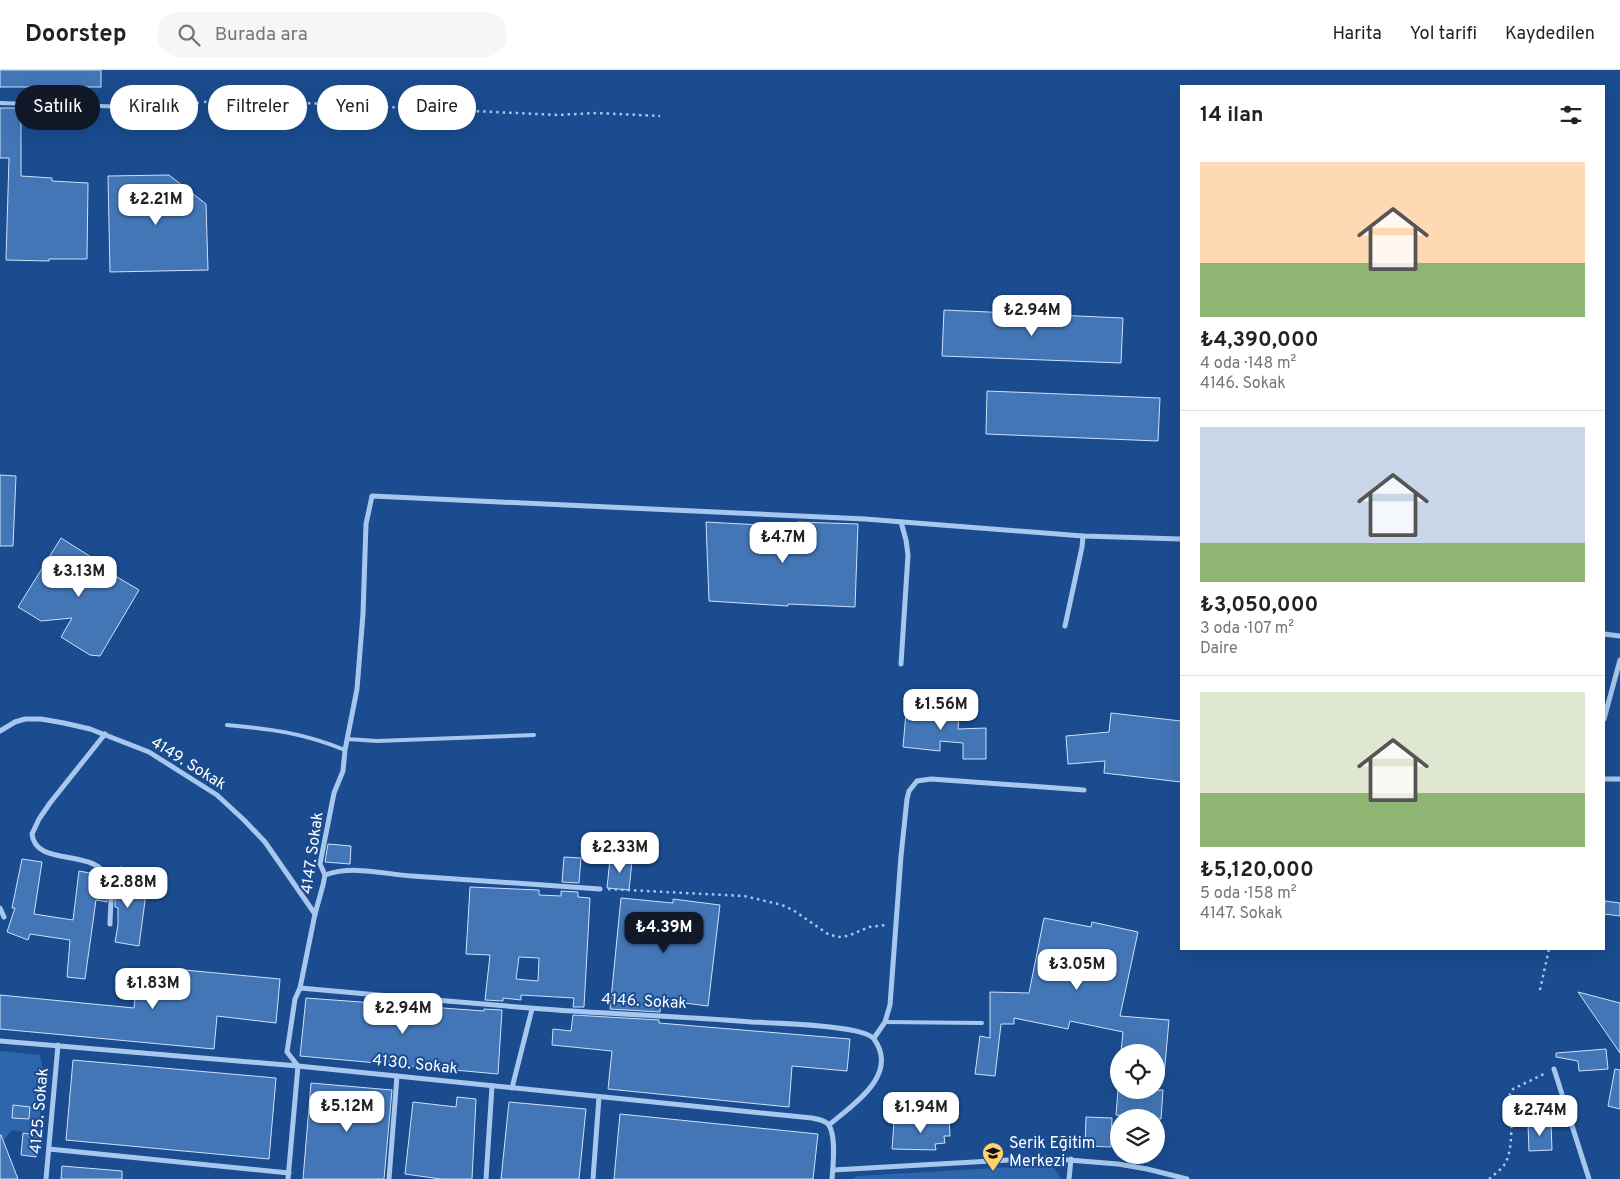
<!DOCTYPE html>
<html lang="tr">
<head>
<meta charset="utf-8">
<style>
	:root { --surface:#fff; --page:#f6f6f6; --text:#222; --muted:#767676; --line:#e0e0e0; --accent:#111827 }
	body { margin:0; font-family:Overpass,sans-serif; background:var(--page); color:var(--text); height:100vh; display:flex; flex-direction:column; font-size:19px; white-space:nowrap }
	* { box-sizing:border-box; margin:0 }
	p { font-size:16px; color:var(--muted) }
	.icon { flex:none; width:28px; height:28px; fill:none; stroke:currentColor; stroke-width:2; stroke-linecap:round; stroke-linejoin:round }
	.map { position:relative; flex:1; overflow:hidden }
	.details { position:absolute; left:1180px; top:15px; width:425px; height:865px; display:flex; flex-direction:column; background:var(--surface); border-radius:0px; box-shadow:0 5px 20px #0002 }
	.details>* { flex:none }
	.guide { position:absolute; left:15px; top:15px; width:475px; height:45px; display:flex; gap:10px }
	.controls { position:absolute; left:1110px; top:974px; display:grid; gap:10px }
	.controls a { display:grid; place-items:center; width:55px; height:55px; border-radius:50%; background:var(--surface); box-shadow:0 5px 20px #0002; font-size:25px }
	.price { position:absolute; translate:-50% -42px; padding:0 11px; border-radius:10px; background:#fff; color:#222; font-size:16px; line-height:32px; filter:drop-shadow(0 1px 2px #0008) }
	.price::after { content:''; position:absolute; left:50%; top:30px; width:15px; height:11px; margin-left:-8px; background:inherit; clip-path:polygon(0 0,100% 0,50% 100%) }
	.price.active { background:var(--accent); color:#fff }
	ul { padding:0; list-style:none }
	li { display:grid; align-content:center; gap:10px; height:265px; padding:0 20px }
	li+li { border-top:1px solid var(--line) }
	li span { display:grid; place-items:center; height:155px; border-radius:0px; color:#555 }
	li>.icon { margin-inline-start:auto }
	span .icon { width:90px; height:90px; fill:#fffc; stroke-width:1 }
	li b { font-size:21px }
	h2 { display:flex; justify-content:space-between; align-items:center; height:60px; padding:0 20px; font-size:21px }
	.pill { padding:0 18px; border-radius:22px; background:var(--surface); box-shadow:0 5px 20px #0002; font-size:18px; line-height:45px }
	.pill.active { background:var(--accent); color:#fff }
	header { display:flex; align-items:center; gap:30px; box-sizing:border-box; height:70px; padding:0 25px; background:var(--surface); border-bottom:1px solid var(--line) }
	header strong { font-size:24px }
	nav { display:flex; gap:28px; margin-inline-start:auto; font-size:18px }
	.search { width:350px; height:45px; background:var(--page); display:flex; align-items:center; gap:12px; box-sizing:border-box; padding:0 18px; border-radius:28px; color:var(--muted); font-size:19px }
	.map>svg:first-child { display:block }
	.green { fill:#2d66ad }
	.building { fill:#4376b7; stroke:#cde1fa; fill-rule:evenodd }
	.lines { fill:none; stroke-linecap:round; stroke-linejoin:round }
	.path { stroke:#a7c7ee; stroke-width:2.5; stroke-dasharray:2.5 4; stroke-linecap:butt }
	.lane { stroke:#a7c7ee; stroke-width:4 }
	.street { stroke:#a7c7ee; stroke-width:5 }
	.labels { text-anchor:middle; dominant-baseline:central; stroke-width:4; stroke-linejoin:round; paint-order:stroke }
	.street-label { font-size:16px; fill:#fff; stroke:#1a4c8f }
	.poi-label { font-size:16px; fill:#fff; stroke:#1a4c8f; text-anchor:start }
</style>
</head>
<body>
<header>
<strong>Doorstep</strong>
<div class="search"><svg class="icon" aria-label="search" viewBox="0 0 24 24"><circle cx="10" cy="10" r="6"/><path d="M15 15l6 6"/></svg>Burada ara</div>
<nav><a>Harita</a><a>Yol tarifi</a><a>Kaydedilen</a></nav>
</header>
<div class="map">
<svg width="1620" height="1109" viewBox="0 0 1620 1109">
	<rect width="100%" height="100%" fill="#1a4c8f"/>
	<!-- green -->
	<g class="green">
		<path d="M0,981L40,985L42,996L40,1055C36,1067 21,1061 12,1060L0,1074Z"/>
		<path d="M1046,1095L1054,1098L1061,1109H853L858,1106Z"/>
	</g>
	<!-- building -->
	<g class="building">
		<rect x="0" y="0" width="101" height="17"/>
		<path d="M0,38H21V106L52,108V111L88,113L87,189H49V191L6,190L9,88H0Z"/>
		<path d="M169,105L206,134L208,200L110,202L108,106Z"/>
		<path d="M944,240L1123,248L1121,293L942,286Z"/>
		<path d="M987,321L1160,328L1158,371L986,364Z"/>
		<path d="M0,405L16,406L13,476H0Z"/>
		<path d="M706,452L798,457V452L858,454L855,537L788,534V536L709,531Z"/>
		<path d="M61,468L99,492L97,495L139,520L100,586L90,585L61,567L72,548L41,551L18,537Z"/>
		<path d="M907,631L942,635L941,643L959,645L958,659L986,658V689H963V673L940,671V681L903,677Z"/>
		<path d="M1111,643L1181,651V712L1104,703L1105,691L1068,694L1066,666L1109,662Z"/>
		<path d="M596,768L609,769L608,789H595Z"/>
		<path d="M328,774L351,776L350,794L325,792Z"/>
		<path d="M564,787L581,788L579,813L562,812Z"/>
		<path d="M22,789L42,792L34,844L73,850L79,801L100,805L105,813L107,832L96,830L85,909L67,907L70,870L30,864L28,870L7,862L15,838H12Z"/>
		<path d="M610,789L632,791L629,820L607,818Z"/>
		<path d="M120,797L134,800L130,820L146,823L139,876L115,872L118,855V838L115,837V821L112,807L117,808Z"/>
		<path d="M470,817L539,820V825L561,826V821L578,822V827L590,828L584,937H573L574,928L521,925V930L503,928V931L485,930L490,885L466,884ZM519,887L539,888L538,911L516,909Z"/>
		<path d="M621,828L673,833V829L720,835L708,936L661,930L660,942L610,939Z"/>
		<path d="M1605,831L1620,833V846L1604,844Z"/>
		<path d="M1044,848L1091,857L1092,852L1138,862L1120,946L1169,950L1164,1006H1156V982H1121L1123,962L1070,951L1068,959L1014,948V954H1001L995,1006L975,1004L980,966L990,968V922L1029,923Z"/>
		<path d="M174,899L280,909L276,953L217,946L214,979L0,959V925L134,938L137,906L174,910Z"/>
		<path d="M1578,922L1620,933V983Z"/>
		<path d="M306,928L484,941V939L502,940L498,1004L300,986Z"/>
		<path d="M573,945L659,950V953L850,969L847,1001L792,996L789,1037L608,1019L612,981L552,975L553,959L571,961Z"/>
		<path d="M1606,979L1608,999L1579,1001L1578,991L1556,987V983Z"/>
		<path d="M73,990L276,1008L269,1089L66,1070Z"/>
		<path d="M1615,999L1620,1000V1039L1608,1036Z"/>
		<path d="M311,1013L392,1020L384,1109H303Z"/>
		<path d="M1118,1020H1163L1161,1049L1116,1045Z"/>
		<path d="M457,1027L476,1029L472,1109H441L405,1104L413,1032L456,1037Z"/>
		<path d="M509,1032L586,1039L579,1109H501Z"/>
		<path d="M13,1035L30,1037L29,1049L12,1048Z"/>
		<path d="M620,1044L818,1064L813,1109H614Z"/>
		<path d="M949,1047L950,1066H944L945,1073L935,1074L936,1080L892,1079L894,1052L926,1053V1049Z"/>
		<path d="M1086,1047L1112,1048L1111,1077L1085,1076Z"/>
		<path d="M1551,1053L1552,1080L1529,1081L1528,1054Z"/>
		<path d="M23,1063L39,1065L36,1087L21,1085Z"/>
		<path d="M0,1065H1L18,1109H0Z"/>
		<path d="M62,1096L122,1101V1109H61Z"/>
	</g>
	<g class="lines">
		<!-- path -->
		<g class="path">
			<path d="M204,32L241,30L558,45L596,43L660,46"/>
			<path d="M608,819L744,826L782,835L793,840L828,864L838,867L848,866L869,857L887,855"/>
			<path d="M1540,920L1549,879"/>
			<path d="M1489,1109C1495,1104 1502,1099 1506,1092C1514,1075 1511,1043 1510,1024L1513,1019L1546,1003"/>
		</g>
		<!-- lane -->
		<g class="lane">
			<path d="M0,33L131,37L197,33"/>
			<path d="M227,655C272,659 303,663 345,680"/>
			<path d="M347,669L377,671L534,665"/>
			<path d="M885,952L982,953"/>
		</g>
		<!-- street -->
		<g class="street">
			<path d="M901,452L906,470L908,485L901,594"/>
			<path d="M1065,556L1082,477L1083,466"/>
			<path d="M1604,564L1620,566"/>
			<path d="M1604,649L1620,590"/>
			<path d="M0,661L15,652L25,649H41L64,653L90,659L149,682L217,725L244,750L265,772L315,844"/>
			<path d="M105,664L50,733L39,749L32,764C36,799 98,776 109,811C113,824 110,840 110,854"/>
			<path d="M1604,709H1620"/>
			<path d="M325,805C353,795 383,804 412,806C475,810 538,815 600,819"/>
			<path d="M0,838L4,847"/>
			<path d="M300,918C377,925 453,932 530,938C604,944 678,946 752,952C773,953 865,955 874,969C900,1005 852,1035 829,1055"/>
			<path d="M874,968L885,952L890,935L901,786L907,729L909,721L917,711L931,709L1084,720"/>
			<path d="M0,971L298,996L812,1048C817,1049 823,1050 827,1053C837,1062 833,1096 832,1109"/>
			<path d="M1554,999L1589,1109"/>
			<path d="M512,1018L532,939"/>
			<path d="M49,1079L289,1103"/>
			<path d="M833,1100L1044,1088L1118,1094L1147,1099L1187,1109"/>
			<path d="M46,1109L58,975"/>
			<path d="M288,1109L298,996L287,982L295,929L300,918L315,844L323,815L325,805L320,794L334,723L343,701L345,680L357,619L363,544L366,454L372,426L865,449L1083,466L1181,469"/>
			<path d="M389,1109L397,1006"/>
			<path d="M486,1109L492,1016"/>
			<path d="M593,1109L599,1027"/>
			<path d="M1069,1109L1071,1089"/>
		</g>
	</g>
	<!-- icons -->
	<defs>
		<g id="school-pin" transform="scale(1.125)"><path d="M0 17L-7.5 6A9.5 9.5 0 1 1 7.5 6Z" fill="#ffd364" stroke="#1a4c8f"/><path d="M0-5L7-2L0 1L-7-2ZM-4 1L0 2.5L4 1V4Q0 6-4 4Z" fill="#111"/></g>
	</defs>
	<g fill-rule="evenodd">
		<use href="#school-pin" x="993" y="1083"/>
	</g>
	<g class="labels">
		<!-- street labels -->
		<g class="street-label">
			<text transform="translate(188 694) rotate(32)">4149. Sokak</text>
			<text transform="translate(313 783) rotate(-82)">4147. Sokak</text>
			<text transform="translate(644 932) rotate(3)">4146. Sokak</text>
			<text transform="translate(415 995) rotate(6)">4130. Sokak</text>
			<text transform="translate(40 1041) rotate(-85)">4125. Sokak</text>
		</g>
		<!-- poi labels -->
		<g class="poi-label">
			<text x="1009" y="1074">Serik Eğitim<tspan x="1009" dy="18">Merkezi</tspan></text>
		</g>
	</g>
</svg>
<div class="controls">
<a><svg class="icon" aria-label="locate" viewBox="0 0 24 24"><circle cx="12" cy="12" r="6"/><path d="M12 2v4M12 18v4M2 12h4M18 12h4"/></svg></a>
<a><svg class="icon" aria-label="layers" viewBox="0 0 24 24"><path d="M12 4l9 5-9 5-9-5zM3 14l9 5 9-5"/></svg></a>
</div>
<b class="price" style="left:156px;top:156px">₺2.21M</b>
<b class="price" style="left:1032px;top:267px">₺2.94M</b>
<b class="price" style="left:783px;top:494px">₺4.7M</b>
<b class="price" style="left:79px;top:528px">₺3.13M</b>
<b class="price" style="left:941px;top:661px">₺1.56M</b>
<b class="price" style="left:620px;top:804px">₺2.33M</b>
<b class="price" style="left:128px;top:839px">₺2.88M</b>
<b class="price active" style="left:664px;top:884px">₺4.39M</b>
<b class="price" style="left:1077px;top:921px">₺3.05M</b>
<b class="price" style="left:153px;top:940px">₺1.83M</b>
<b class="price" style="left:403px;top:965px">₺2.94M</b>
<b class="price" style="left:347px;top:1063px">₺5.12M</b>
<b class="price" style="left:921px;top:1064px">₺1.94M</b>
<b class="price" style="left:1540px;top:1067px">₺2.74M</b>
<div class="guide">
<a class="pill active">Satılık</a>
<a class="pill">Kiralık</a>
<a class="pill">Filtreler</a>
<a class="pill">Yeni</a>
<a class="pill">Daire</a>
</div>
<section class="details">
<h2>14 ilan<svg class="icon" aria-label="filters" viewBox="0 0 24 24"><path d="M4 7h16M4 17h16"/><circle cx="9" cy="7" r="2"/><circle cx="15" cy="17" r="2"/></svg></h2>
<ul>
<li><span style="background:linear-gradient(#ffd9b3 65%,#8fb573 0)"><svg class="icon" aria-label="home" viewBox="0 0 24 24"><path d="M3 11l9-7 9 7M6 9v11h12V9"/></svg></span><div><b>₺4,390,000</b><p>4 oda · 148 m²</p><p>4146. Sokak</p></div></li>
<li><span style="background:linear-gradient(#c9d6e8 75%,#8fb573 0)"><svg class="icon" aria-label="home" viewBox="0 0 24 24"><path d="M3 11l9-7 9 7M6 9v11h12V9"/></svg></span><div><b>₺3,050,000</b><p>3 oda · 107 m²</p><p>Daire</p></div></li>
<li><span style="background:linear-gradient(#dfe7d0 65%,#8fb573 0)"><svg class="icon" aria-label="home" viewBox="0 0 24 24"><path d="M3 11l9-7 9 7M6 9v11h12V9"/></svg></span><div><b>₺5,120,000</b><p>5 oda · 158 m²</p><p>4147. Sokak</p></div></li>
</ul>
</section>
</div>
</body>
</html>
